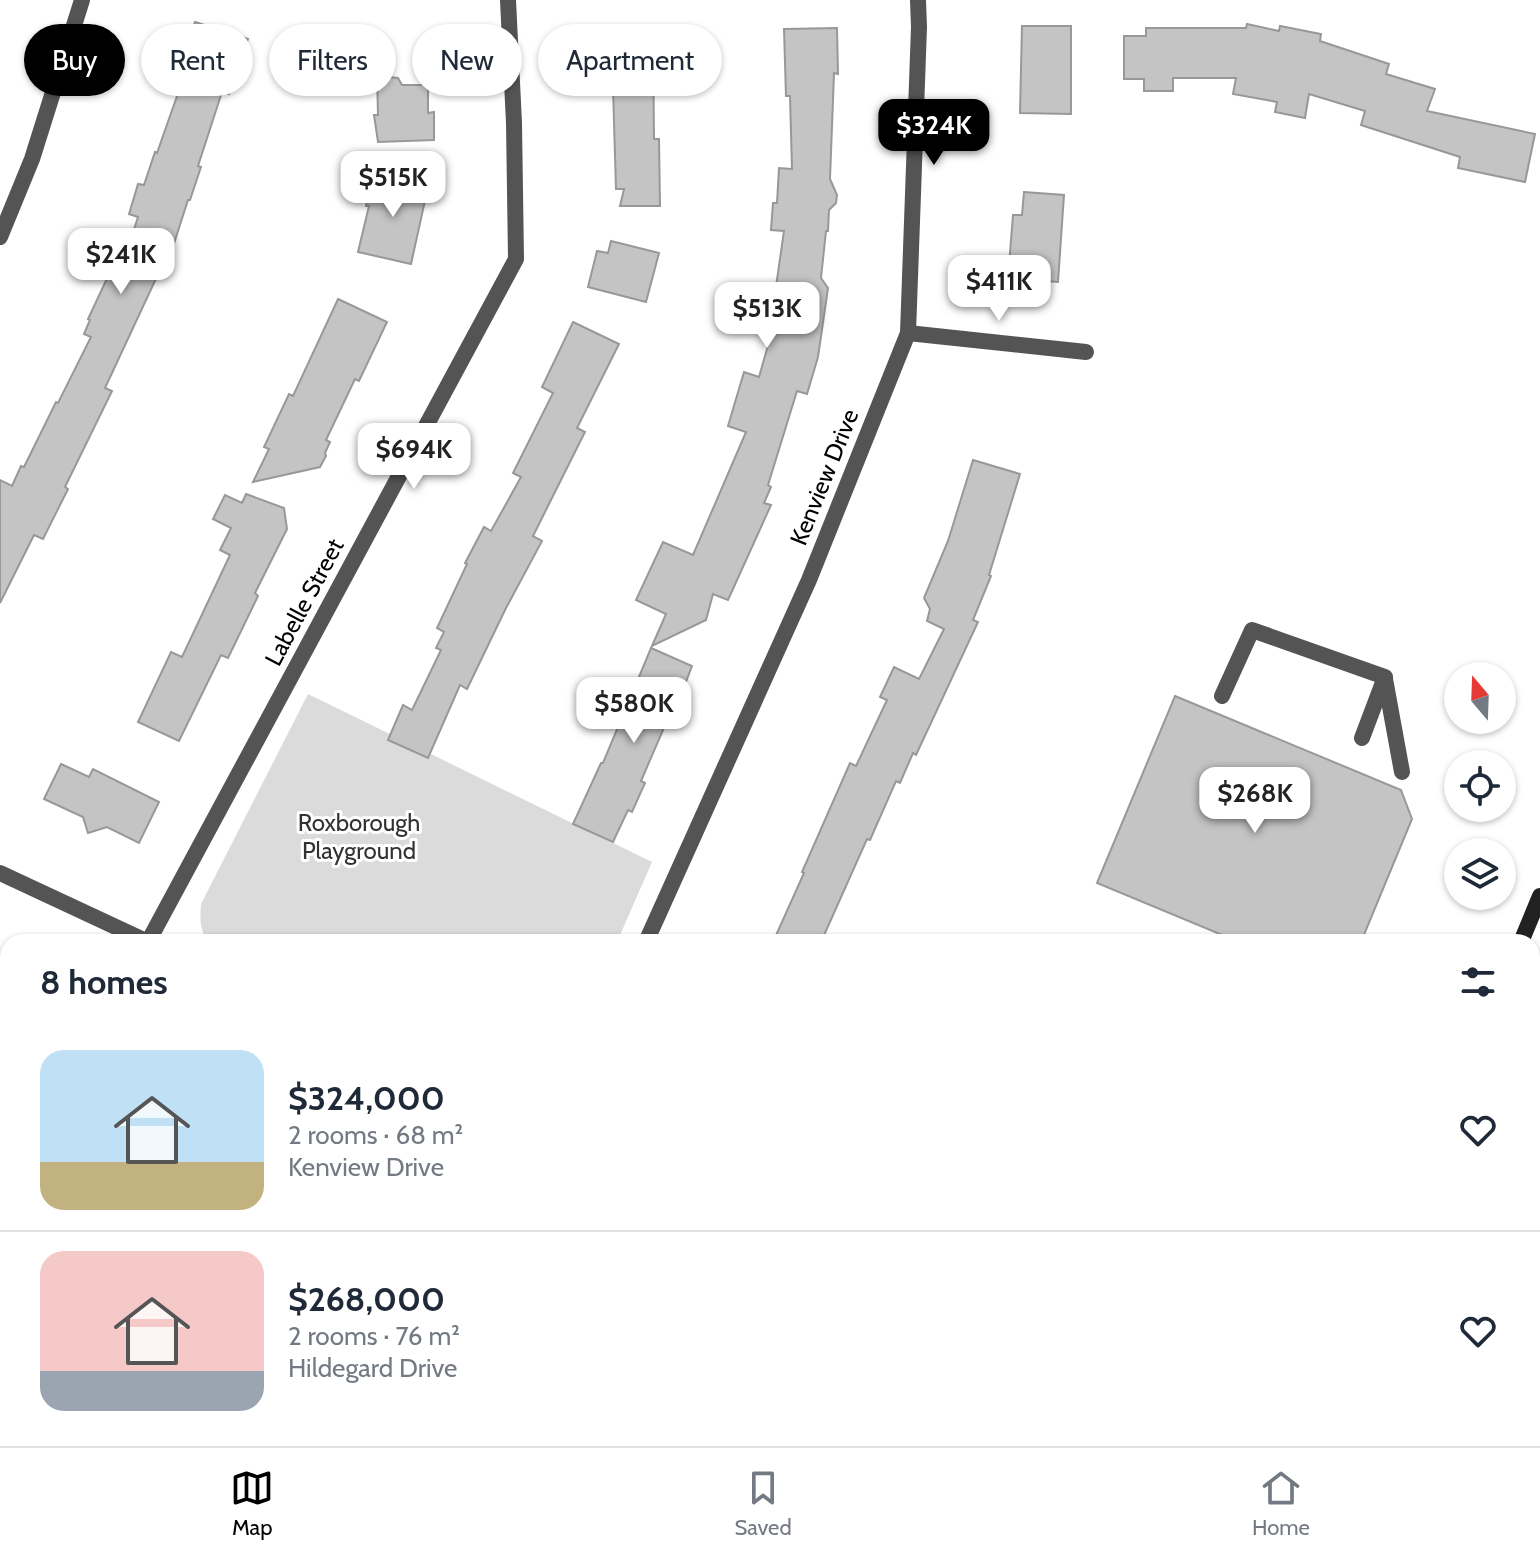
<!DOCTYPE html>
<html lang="en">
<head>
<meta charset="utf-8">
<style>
	:root { --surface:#fff; --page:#f2f2f3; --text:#1f2937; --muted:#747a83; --line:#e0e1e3; --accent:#000 }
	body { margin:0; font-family:Cabin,sans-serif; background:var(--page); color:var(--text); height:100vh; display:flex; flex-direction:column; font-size:30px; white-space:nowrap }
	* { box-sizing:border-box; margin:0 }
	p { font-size:26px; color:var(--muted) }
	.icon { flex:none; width:44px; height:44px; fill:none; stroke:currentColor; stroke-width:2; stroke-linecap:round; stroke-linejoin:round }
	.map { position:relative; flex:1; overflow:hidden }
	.side { position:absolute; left:0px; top:934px; width:1540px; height:512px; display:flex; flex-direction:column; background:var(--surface); border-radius:24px 24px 0 0; box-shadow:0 2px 6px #0004 }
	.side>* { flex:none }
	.top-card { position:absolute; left:24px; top:24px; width:800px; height:72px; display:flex; gap:16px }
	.needle { width:52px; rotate:341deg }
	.buttons { position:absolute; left:1444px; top:662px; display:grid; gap:16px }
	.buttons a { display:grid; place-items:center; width:72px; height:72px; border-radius:50%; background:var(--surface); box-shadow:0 2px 6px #0004; font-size:40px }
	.price { position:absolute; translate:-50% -68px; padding:0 18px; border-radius:16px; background:#fff; color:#222; font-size:26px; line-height:52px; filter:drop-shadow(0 2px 4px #0008) }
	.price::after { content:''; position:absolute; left:50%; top:48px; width:24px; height:18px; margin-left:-12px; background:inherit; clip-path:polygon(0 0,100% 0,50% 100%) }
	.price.current { background:var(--accent); color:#fff }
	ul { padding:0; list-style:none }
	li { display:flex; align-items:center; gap:24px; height:200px; padding:0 40px }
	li+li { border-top:2px solid var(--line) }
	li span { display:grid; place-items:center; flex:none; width:224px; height:160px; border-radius:24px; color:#555 }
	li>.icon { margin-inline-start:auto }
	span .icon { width:96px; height:96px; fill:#fffc; stroke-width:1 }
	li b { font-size:34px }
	h2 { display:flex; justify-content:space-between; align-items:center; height:96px; padding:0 40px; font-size:34px }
	.chip { padding:0 28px; border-radius:36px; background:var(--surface); box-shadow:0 2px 6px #0004; font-size:28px; line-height:72px }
	.chip.current { background:var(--accent); color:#fff }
	.tabs { display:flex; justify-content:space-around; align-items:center; height:112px; border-top:2px solid var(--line); background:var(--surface); font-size:22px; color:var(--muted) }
	.tabs a { display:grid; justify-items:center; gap:4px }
	.tabs .current { color:var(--accent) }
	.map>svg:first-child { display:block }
	.green { fill:#dbdbdb }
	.building { fill:#c4c4c4; stroke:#989898; stroke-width:2 }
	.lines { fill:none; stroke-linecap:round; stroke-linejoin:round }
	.street { stroke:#545454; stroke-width:16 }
	.secondary { stroke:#212121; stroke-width:16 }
	.labels { text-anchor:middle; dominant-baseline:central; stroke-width:6; stroke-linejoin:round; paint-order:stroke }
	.street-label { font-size:24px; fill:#000; stroke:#fff }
	.park-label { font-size:24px; fill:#323232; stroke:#fff }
</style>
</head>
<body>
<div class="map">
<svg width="1540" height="1446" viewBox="0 0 1540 1446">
	<rect width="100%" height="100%" fill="#fff"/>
	<!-- green -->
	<path class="green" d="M308,694L652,862L617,942H209C199,931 200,918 201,904Z"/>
	<!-- building -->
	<g class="building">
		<path d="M195,22L248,39L229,94L222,92L198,166L201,167L190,200H188L170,256L167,255L105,388L112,391L65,487L68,489L43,539L34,535L0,603V480L12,486L21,466L24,467L56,402L58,403L91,337L84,334L90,320L88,319L110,272L119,276L138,217L129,214L138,184L144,185L155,152L157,153L183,79L177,77Z"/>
		<path d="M1247,24L1279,31L1280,26L1321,34L1320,41L1389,64L1386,74L1435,89L1427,111L1535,134L1525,182L1458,168L1460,157L1361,125L1365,111L1309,94L1305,118L1275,112L1277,102L1233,94L1236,78H1173V91H1144V79H1124V36H1146V28H1246Z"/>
		<path d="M1022,26H1071V114L1020,113Z"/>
		<path d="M837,28L838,74L834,73L830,179L837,195L836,203L829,210L828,231H826L821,278L828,288L818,357L807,394L797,391L768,485L771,487L764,503L771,505L728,600L713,594L706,620L652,646L666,614L636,600L663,542L693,555L746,432L728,426L744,372L759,377L767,349L784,231L771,230L773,203H777L779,168L792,169L790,96H786L784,29Z"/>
		<path d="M653,36L654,139H659L660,206H620L624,189H616L613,88L601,84L603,65L599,61V37Z"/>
		<path d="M377,76L398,78L402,85H428V113L434,112V140L378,142L374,115H378Z"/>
		<path d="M373,174L428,187L411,264L358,252L369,206H366Z"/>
		<path d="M1024,192L1064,195L1058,282L1008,278L1013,215H1022Z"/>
		<path d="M611,241L659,253L646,302L588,287L597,251L608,253Z"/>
		<path d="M338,299L387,322L359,381L355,379L326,440L330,442L325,453L326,456L320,467L253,482L269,449L264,447L289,394L293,396Z"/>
		<path d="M573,322L619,344L577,428L585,432L533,536L542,541L506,608L467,689L460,685L428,758L388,740L403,705L412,710L441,650L436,648L444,632L437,628L467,564L465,563L484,527L491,531L521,477L513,473L553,393L542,387Z"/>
		<path d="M973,460L1020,474L989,575L991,576L973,620L978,622L916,755L913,753L900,783L896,781L870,840L867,839L821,942H773L804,873L802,872L850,763L856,766L887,700L880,697L894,667L919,679L944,629L927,621L930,609L924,598L948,541Z"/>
		<path d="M246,494L284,508L287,529L255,593L258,596L228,658L221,655L179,741L138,722L171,652L182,657L230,555L220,550L231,528L213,519L225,495L242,503Z"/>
		<path d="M651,648L692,666L684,687L690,690L677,719L669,716L641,781L645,783L632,812L628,810L613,842L573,824L601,763H603Z"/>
		<path d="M1175,696L1401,790L1412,819L1361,942H1239L1097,883Z"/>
		<path d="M61,764L89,777L93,769L159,802L139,843L107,827L88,833L83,817L44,799Z"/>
	</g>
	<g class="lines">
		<!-- street -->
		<g class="street">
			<path d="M0,237L32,159L82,0"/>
			<path d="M908,333L1086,352"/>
			<path d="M1385,679L1402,772"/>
			<path d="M1222,696L1252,630L1385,677L1362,738"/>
			<path d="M0,873L148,942"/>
			<path d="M148,942L516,259L514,123L508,0"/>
			<path d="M646,942L809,580L908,333L919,27L918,0"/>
			<path d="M0,1341L8,1344"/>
			<path d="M219,1438L237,1446"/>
			<path d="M417,1446L421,1438"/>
		</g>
		<!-- secondary -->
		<g class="secondary">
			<path d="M1521,942L1540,896"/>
			<path d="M1310,1446L1314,1438"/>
		</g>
	</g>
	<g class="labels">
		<!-- street labels -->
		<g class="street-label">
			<text transform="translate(824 477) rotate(-68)">Kenview Drive</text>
			<text transform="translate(304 602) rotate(-62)">Labelle Street</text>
		</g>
		<!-- park labels -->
		<g class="park-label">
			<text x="359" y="822">Roxborough<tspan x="359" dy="28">Playground</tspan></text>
		</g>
	</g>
</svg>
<div class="buttons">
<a><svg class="needle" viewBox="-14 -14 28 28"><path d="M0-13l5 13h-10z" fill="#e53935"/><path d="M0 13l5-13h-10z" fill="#747a83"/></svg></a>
<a><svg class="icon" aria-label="locate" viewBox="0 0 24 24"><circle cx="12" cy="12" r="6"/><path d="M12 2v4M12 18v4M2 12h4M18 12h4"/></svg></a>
<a><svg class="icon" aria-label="layers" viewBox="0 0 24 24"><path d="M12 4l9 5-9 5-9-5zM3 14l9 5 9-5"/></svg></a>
</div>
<b class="price current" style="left:934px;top:167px">$324K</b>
<b class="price" style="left:393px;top:219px">$515K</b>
<b class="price" style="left:121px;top:296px">$241K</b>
<b class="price" style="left:999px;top:323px">$411K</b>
<b class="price" style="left:767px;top:350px">$513K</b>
<b class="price" style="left:414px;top:491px">$694K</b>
<b class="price" style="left:634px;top:745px">$580K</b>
<b class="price" style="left:1255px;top:835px">$268K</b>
<div class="top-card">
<a class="chip current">Buy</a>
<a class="chip">Rent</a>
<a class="chip">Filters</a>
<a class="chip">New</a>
<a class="chip">Apartment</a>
</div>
<section class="side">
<h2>8 homes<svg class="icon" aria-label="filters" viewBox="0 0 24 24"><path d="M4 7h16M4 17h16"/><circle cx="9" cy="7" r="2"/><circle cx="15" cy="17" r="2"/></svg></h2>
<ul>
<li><span style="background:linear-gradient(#bfe0f5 70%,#c2b280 0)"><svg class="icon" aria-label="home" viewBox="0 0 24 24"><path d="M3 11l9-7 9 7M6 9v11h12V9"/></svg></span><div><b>$324,000</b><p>2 rooms · 68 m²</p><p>Kenview Drive</p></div><svg class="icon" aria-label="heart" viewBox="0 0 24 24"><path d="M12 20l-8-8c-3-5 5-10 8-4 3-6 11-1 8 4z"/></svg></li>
<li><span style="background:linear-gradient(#f6c9c9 75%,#9aa5b1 0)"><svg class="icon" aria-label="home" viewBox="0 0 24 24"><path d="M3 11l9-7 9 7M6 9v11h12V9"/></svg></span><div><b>$268,000</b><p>2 rooms · 76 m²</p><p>Hildegard Drive</p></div><svg class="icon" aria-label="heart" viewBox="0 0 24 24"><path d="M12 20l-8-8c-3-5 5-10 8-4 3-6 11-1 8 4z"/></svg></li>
</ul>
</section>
</div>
<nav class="tabs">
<a class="current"><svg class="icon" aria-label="map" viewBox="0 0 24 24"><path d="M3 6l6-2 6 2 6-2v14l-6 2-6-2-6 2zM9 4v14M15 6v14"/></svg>Map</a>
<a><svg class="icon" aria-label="saved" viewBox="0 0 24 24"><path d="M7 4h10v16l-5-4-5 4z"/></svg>Saved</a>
<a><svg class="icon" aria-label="home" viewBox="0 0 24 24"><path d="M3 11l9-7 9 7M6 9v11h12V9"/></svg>Home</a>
</nav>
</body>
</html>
